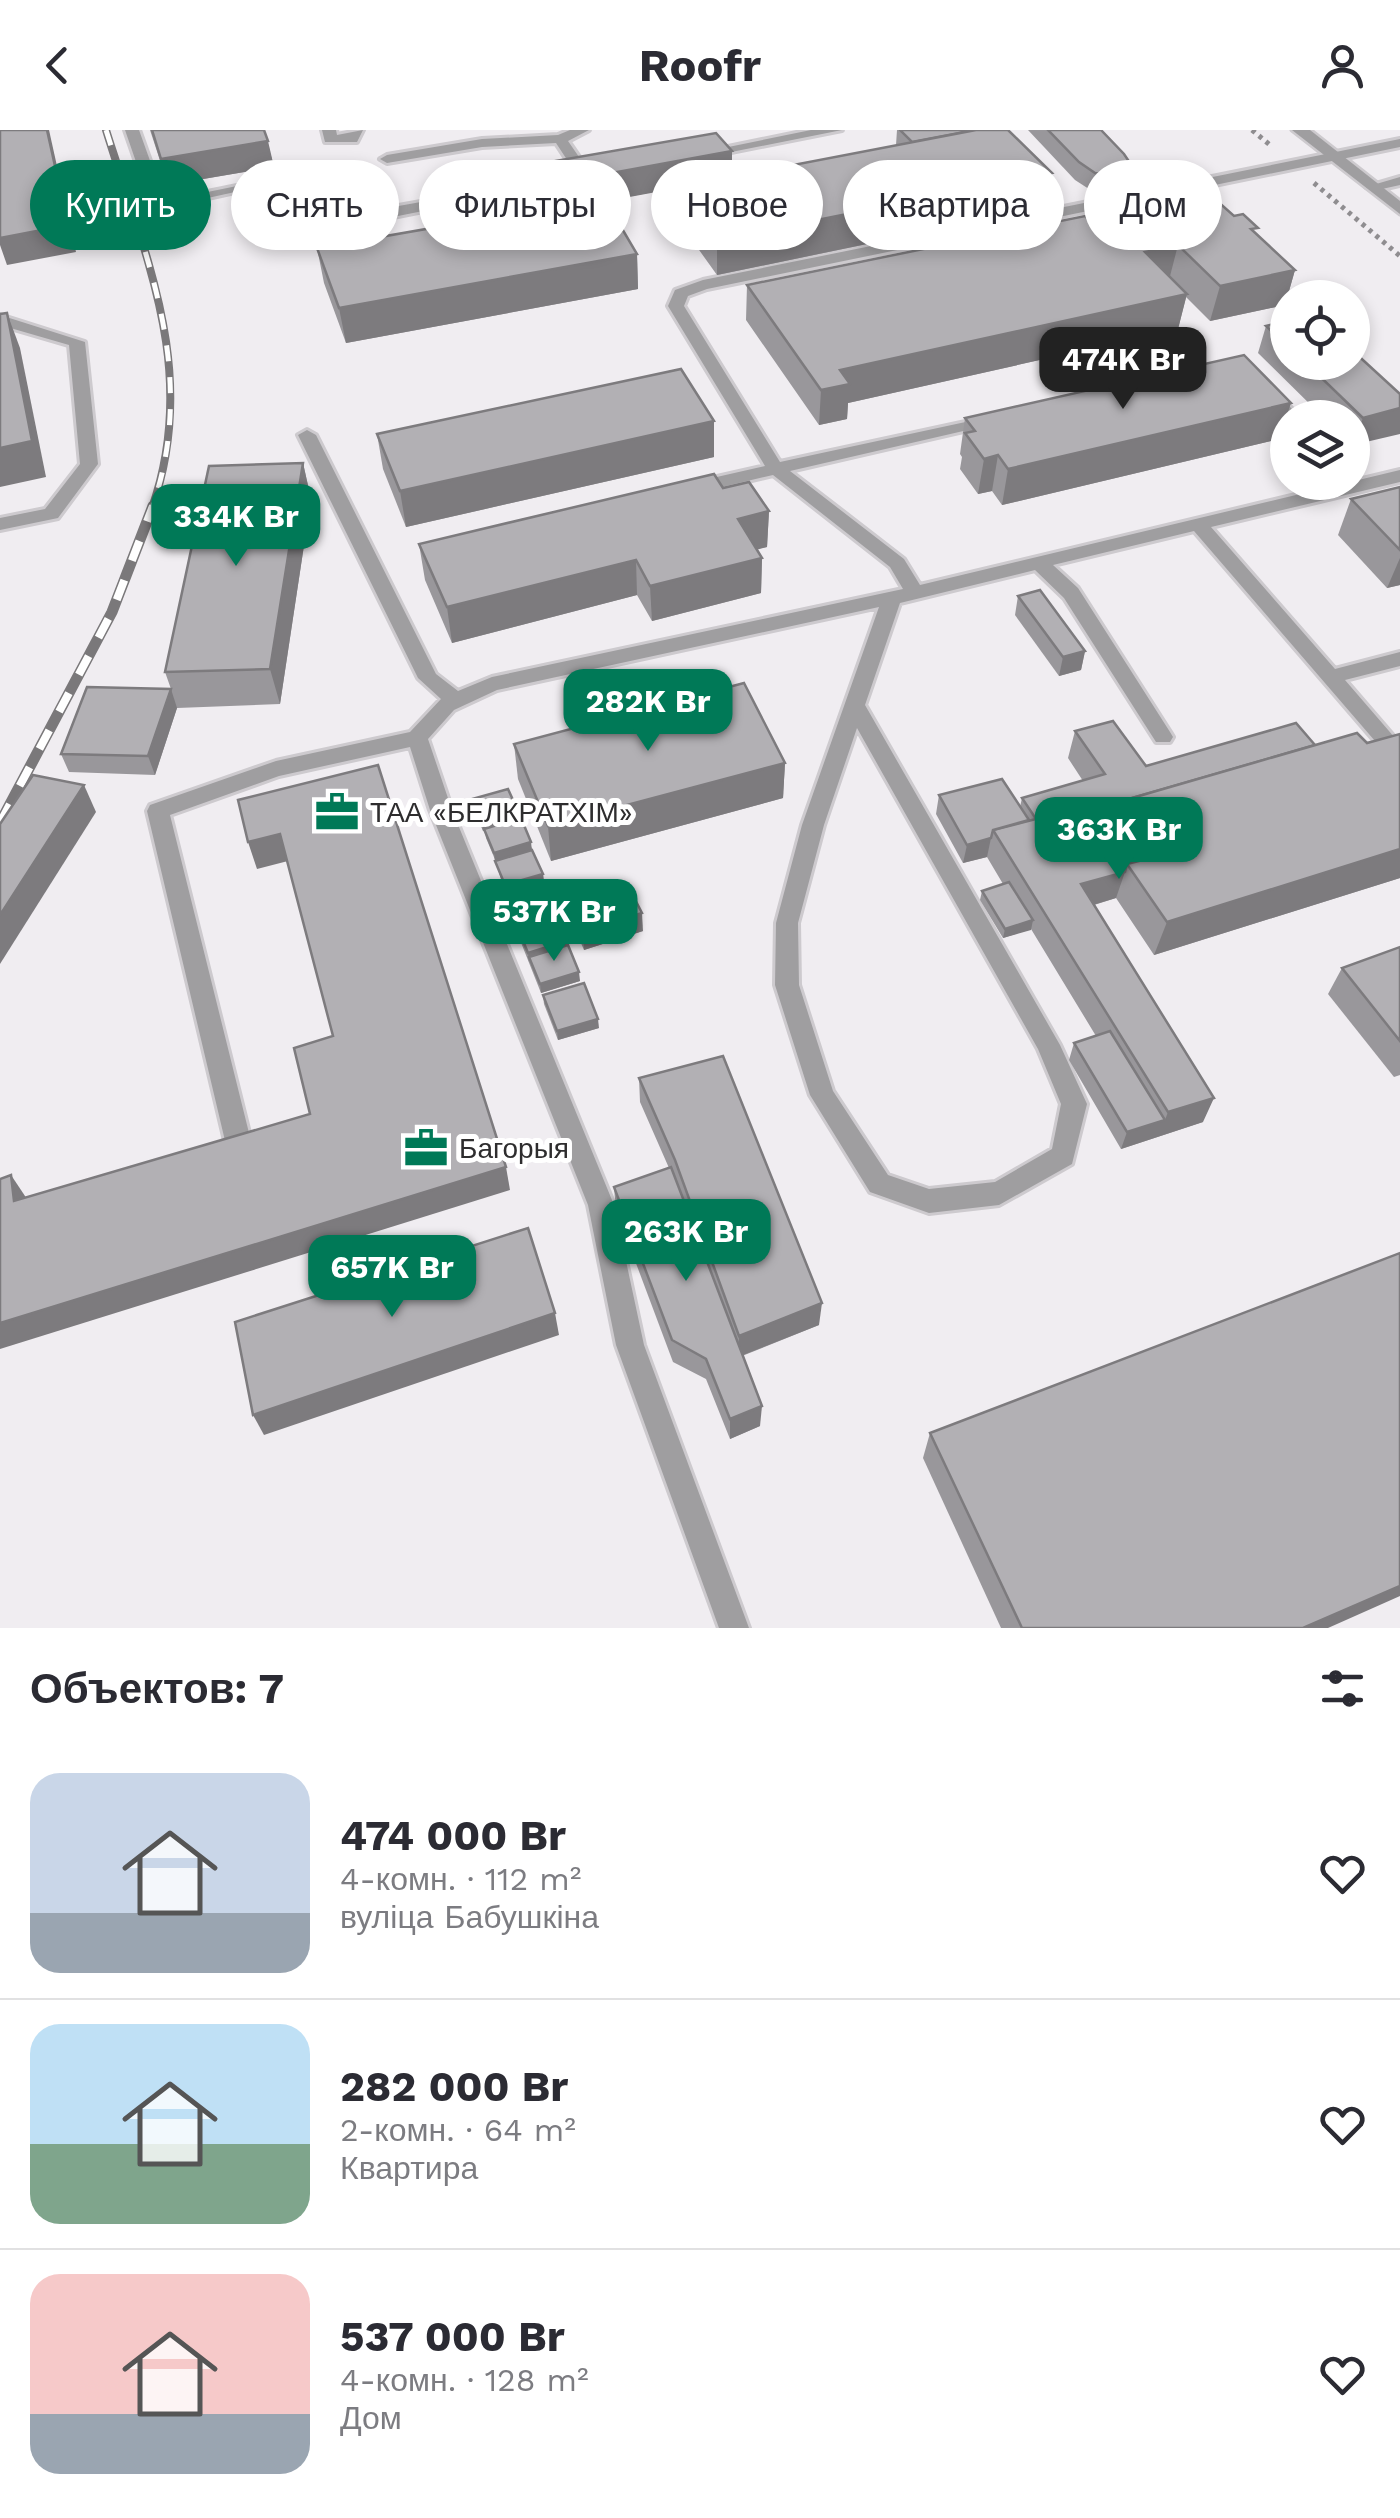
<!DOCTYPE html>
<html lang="ru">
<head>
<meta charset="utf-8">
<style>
	:root { --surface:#fff; --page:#f2f2f3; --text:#2b2b33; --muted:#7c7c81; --line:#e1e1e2; --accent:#007957 }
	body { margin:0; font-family:"Work Sans",sans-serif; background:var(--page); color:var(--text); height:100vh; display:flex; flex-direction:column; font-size:38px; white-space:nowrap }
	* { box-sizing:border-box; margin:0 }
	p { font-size:32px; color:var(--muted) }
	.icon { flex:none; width:55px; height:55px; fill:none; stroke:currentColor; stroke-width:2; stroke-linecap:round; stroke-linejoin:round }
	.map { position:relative; height:1498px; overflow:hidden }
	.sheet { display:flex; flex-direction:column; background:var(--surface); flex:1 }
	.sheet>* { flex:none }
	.top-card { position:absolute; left:30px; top:30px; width:1340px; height:90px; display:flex; gap:20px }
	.tools { position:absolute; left:1270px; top:150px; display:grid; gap:20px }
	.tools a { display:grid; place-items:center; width:100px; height:100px; border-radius:50%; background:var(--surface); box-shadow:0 5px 15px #0003; font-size:50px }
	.price { position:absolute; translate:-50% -85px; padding:0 22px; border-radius:20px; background:var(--accent); color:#fff; font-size:32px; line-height:65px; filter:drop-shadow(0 2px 5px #0008) }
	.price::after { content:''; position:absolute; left:50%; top:60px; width:30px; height:22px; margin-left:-15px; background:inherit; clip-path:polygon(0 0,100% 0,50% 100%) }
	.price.current { background:#222; color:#fff }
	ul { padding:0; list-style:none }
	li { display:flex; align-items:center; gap:30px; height:250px; padding:0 30px }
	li+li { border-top:2px solid var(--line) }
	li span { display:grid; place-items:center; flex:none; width:280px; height:200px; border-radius:30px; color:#555 }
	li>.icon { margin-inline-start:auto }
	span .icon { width:120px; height:120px; fill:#fffc; stroke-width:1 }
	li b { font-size:42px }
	h2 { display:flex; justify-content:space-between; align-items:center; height:120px; padding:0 30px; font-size:42px }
	.tag { padding:0 35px; border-radius:45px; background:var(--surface); box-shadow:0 5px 15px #0003; font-size:35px; line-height:90px }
	.tag.current { background:var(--accent); color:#fff }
	header { display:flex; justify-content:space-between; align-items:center; height:130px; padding:0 30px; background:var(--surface); font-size:45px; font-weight:700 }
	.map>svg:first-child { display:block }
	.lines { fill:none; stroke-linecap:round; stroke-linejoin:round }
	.service-casing { stroke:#cdcace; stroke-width:6 }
	.tertiary-casing { stroke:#cdcace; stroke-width:5 }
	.path { stroke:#8f8d90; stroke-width:5; stroke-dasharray:4 5; stroke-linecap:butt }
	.service { fill:#9f9ea0; fill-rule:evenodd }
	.tertiary { fill:#9f9ea0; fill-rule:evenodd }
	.rail-far1-casing { stroke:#7a787a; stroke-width:8 }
	.rail-casing { stroke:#7a787a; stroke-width:11 }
	.rail-far1 { stroke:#fff; stroke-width:5; stroke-dasharray:16; stroke-linecap:butt }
	.rail { stroke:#fff; stroke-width:8; stroke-dasharray:21; stroke-linecap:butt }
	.wall { fill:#99979b }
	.shaded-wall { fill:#7d7b7e }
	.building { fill:#b2b0b4; stroke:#7d7b7e; stroke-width:2.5 }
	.labels { text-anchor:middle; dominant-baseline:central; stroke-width:10; stroke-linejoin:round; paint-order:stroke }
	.poi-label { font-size:28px; fill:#2e2d2e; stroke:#fff; text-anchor:start }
</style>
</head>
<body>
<header><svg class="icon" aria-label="back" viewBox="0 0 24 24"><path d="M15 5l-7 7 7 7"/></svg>Roofr<svg class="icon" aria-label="person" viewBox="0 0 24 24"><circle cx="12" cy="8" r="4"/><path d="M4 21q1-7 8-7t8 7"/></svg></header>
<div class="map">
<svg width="1400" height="1498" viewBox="0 0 1400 1498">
	<rect width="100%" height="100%" fill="#f0edf1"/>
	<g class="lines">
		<!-- service casing -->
		<g class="service-casing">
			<g id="service">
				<path d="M125,0H139L158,53L183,67L237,56L244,60L176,75L144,55Z"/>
				<path d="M322,0H336L337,5L363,0L357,12H325Z"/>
				<path d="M570,0H589L568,11L588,40L596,41V47L579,48L556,13L482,17L387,33L380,29L387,25L482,9L558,5Z"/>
				<path d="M811,0H842L701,28L694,24Z"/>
				<path d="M1400,9V17L707,159L688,166L684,176L780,332L998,285V293L790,341L904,429L920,455L1400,340V352L1211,397L1335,539L1400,522V536L1345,550L1395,608L1398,613L1395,618H1381L1194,401L1053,435L1078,458L1170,602L1173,607L1170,612H1156L1064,468L1035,440L900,473L865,575L1060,915L1087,974L1072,1034L999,1075L929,1083L870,1062L810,965L775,855L776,793L802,695L879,477L497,560L454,580L428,609L452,680L614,1075L644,1215L749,1498H719L616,1215L588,1075L430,680L410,617L279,646L170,685L252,1015L248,1023L239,1026L230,1023L226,1015L147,681L150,675L276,631L410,602L441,569L418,548L298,305L307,300L316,305L436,544L458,561L492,547L903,459L890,437L773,345L692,364L686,362V354L765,336L668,176L675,160L703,150ZM857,598L1038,919L1061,974L1052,1019L995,1052L929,1059L888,1045L833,961L799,855L798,793L824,695Z"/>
				<path d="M1400,47V55L1373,61L1366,57Z"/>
				<path d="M493,59L500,63L498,66L393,87L385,82L393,77Z"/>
				<path d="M0,185L85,212L98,334L58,388L0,400V388L45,379L80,334L69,215L0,195Z"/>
				<path d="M1266,256L1272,257L1300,288H1288L1286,292L1257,261Z"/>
			</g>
		</g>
		<!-- tertiary casing -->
		<g class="tertiary-casing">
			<path id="tertiary" d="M1292,0H1310L1400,71V84Z"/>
		</g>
		<!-- path -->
		<g class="path">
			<path d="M1252,0L1270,15"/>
			<path d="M1314,53L1400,126"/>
		</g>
		<!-- service -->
		<use href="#service" class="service"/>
		<!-- tertiary -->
		<use href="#tertiary" class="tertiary"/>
		<!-- rail-far1 casing -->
		<g class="rail-far1-casing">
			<path id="rail-far1" d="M106,0C146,128 199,243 152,378"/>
		</g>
		<!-- rail casing -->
		<g class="rail-casing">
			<path id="rail" d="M0,693L112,482L153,376"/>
		</g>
		<!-- rail-far1 -->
		<use href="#rail-far1" class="rail-far1"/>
		<!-- rail -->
		<use href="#rail" class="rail"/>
	</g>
	<!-- wall -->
	<g class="wall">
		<path d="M150,0H264L274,37L168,55Z"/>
		<path d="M897,0H1008L1046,77L717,145L679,92V57L606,71L637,124L638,159L346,213L324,153L317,118L476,91L466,74L463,47H732L896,15Z"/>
		<path d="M1028,0H1101L1128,54L1126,60L1113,65L1092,61L1075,50Z"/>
		<path d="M1142,75L1234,86L1295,140L1285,175L1210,191L1186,167L1178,199L848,273L847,289L819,295L746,190L747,155L1112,114L1134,109Z"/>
		<path d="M1288,191V232H1352L1400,264L1353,315L1352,288H1324L1258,223L1266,196Z"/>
		<path d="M965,288L1279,309L1002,375L992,361L978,364L960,339L962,327L960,324Z"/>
		<path d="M714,291V327L406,397L383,339L377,304Z"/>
		<path d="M303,333L311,369L280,574L177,578L155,645L69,642L61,624L171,559L165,542Z"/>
		<path d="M1400,357V455L1387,458L1338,405L1351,369Z"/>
		<path d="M723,358L769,381L767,417L757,419L762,428L761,463L652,491L637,465L452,513L425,450L419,414Z"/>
		<path d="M1018,466L1085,521L1081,540L1059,546L1015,485Z"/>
		<path d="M1075,601L1146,636L1315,615L1367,613L1400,604V748L1154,825L1116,768L1094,775L1203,992L1121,1019L1069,930L1074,913L1096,906L1031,799L1003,808L980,770L982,761L1003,754L987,727L963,733L936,684L939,665L1020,677L1022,668L1083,651L1068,628Z"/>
		<path d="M514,614L785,633L783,668L551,731L518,649Z"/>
		<path d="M472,669L518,681L519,689L543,744L544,752L580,851L541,863L518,805L517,796L508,773L496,732L486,708L485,701H483L473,678Z"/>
		<path d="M569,772L643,801L584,820L571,790Z"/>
		<path d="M1400,817V945L1394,947L1328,864L1342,838Z"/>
		<path d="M543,865L599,898L558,910L544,874Z"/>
		<path d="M639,948L819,1195L742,1226L760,1296L730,1309L706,1249L673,1232L616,1080L614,1057L669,1038L640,972Z"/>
		<path d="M930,1303L1328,1498H1001L923,1328Z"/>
	</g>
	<!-- shaded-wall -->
	<g class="shaded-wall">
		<path d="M47,0H49L76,122L7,135L0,115V108Z"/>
		<path d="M268,11L274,37L168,55L161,29Z"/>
		<path d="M732,21V48L478,95L475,68Z"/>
		<path d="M1132,36L1126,60L1113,65L1116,46Z"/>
		<path d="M1052,43L1046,77L717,145V110Z"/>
		<path d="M1178,115L1169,150L1145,122Z"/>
		<path d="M637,124L638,159L346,213L339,178Z"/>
		<path d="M1295,140L1285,175L1210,191L1220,156Z"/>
		<path d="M1187,164L1178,199L848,273L847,289L819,295L821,260L840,240Z"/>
		<path d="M7,183L20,218L46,347L0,357V318Z"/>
		<path d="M1291,273L1279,309L1002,375L1008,339Z"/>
		<path d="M1400,278V304L1353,315L1363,288Z"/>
		<path d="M714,291V327L406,397L400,361Z"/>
		<path d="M998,325L992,361L978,364L984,329Z"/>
		<path d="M303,333L311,369L280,574L270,539Z"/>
		<path d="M769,381L767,417L737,425L738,389Z"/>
		<path d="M762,428L761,463L652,491L650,456Z"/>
		<path d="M1400,428V455L1387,458Z"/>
		<path d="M636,430L637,465L452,513L447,477Z"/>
		<path d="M1085,521L1081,540L1059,546L1063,527Z"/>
		<path d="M171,559L177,578L155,645L148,626Z"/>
		<path d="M785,633L783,668L551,731L548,696Z"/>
		<path d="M84,655L96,682L0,834V785Z"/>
		<path d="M518,681L519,691L483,701L482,692Z"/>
		<path d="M280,704L288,731L257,739L248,712Z"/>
		<path d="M991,708L987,727L963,733L967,715Z"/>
		<path d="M531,712L532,721L495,732L494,723Z"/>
		<path d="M1400,719V748L1154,825L1167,792Z"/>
		<path d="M1125,742L1116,768L1073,781L1081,754Z"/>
		<path d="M543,744L544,753L506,765L505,755Z"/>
		<path d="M555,777L556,786L518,798L516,789Z"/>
		<path d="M642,783L643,801L584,820L583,802Z"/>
		<path d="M1033,790L1031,800L1003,808L1005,799Z"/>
		<path d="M566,811L567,820L529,827V832L528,823Z"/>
		<path d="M579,842L580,851L541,863L540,854Z"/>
		<path d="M598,889L599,898L558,910L557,901Z"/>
		<path d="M1214,968L1203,992L1121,1019L1127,1002L1165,990L1168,982Z"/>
		<path d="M506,1037L510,1060L0,1219V1193Z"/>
		<path d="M11,1045L27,1069L14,1071Z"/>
		<path d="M822,1173L819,1195L738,1227L739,1206Z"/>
		<path d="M555,1183L559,1205L264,1305L253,1285Z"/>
		<path d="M762,1276L760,1296L730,1309V1289Z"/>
		<path d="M1400,1456V1466L1328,1498H1303Z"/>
	</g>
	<!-- building -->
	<g class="building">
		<path d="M0,0H47L68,95L0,108Z"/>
		<path d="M152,0H264L268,11L161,29Z"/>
		<path d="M900,0H975L912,12Z"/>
		<path d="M976,0H1008L1052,43L717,110L679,57Z"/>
		<path d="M1048,0H1101L1124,24L1132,36L1130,42L1116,46L1095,43L1079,32Z"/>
		<path d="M716,3L732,21L475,68L463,47Z"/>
		<path d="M1207,62L1234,86L1243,84L1258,98L1251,99L1295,140L1220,156L1178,115L1145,122L1187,164L840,240L850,254L821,260L747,155L1085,86L1112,114L1170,101L1142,75Z"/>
		<path d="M604,68L637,124L339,178L317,118Z"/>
		<path d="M7,183L32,311L0,318V184Z"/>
		<path d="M1288,191V216L1266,196Z"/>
		<path d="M1352,220L1400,264V278L1363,288L1305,232H1352Z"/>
		<path d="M1244,225L1291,273L1008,339L998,325L984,329L965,303L975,301L965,288Z"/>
		<path d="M681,239L714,291L400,361L377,304Z"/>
		<path d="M303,333L270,539L165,542L209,336Z"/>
		<path d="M714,344L723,358L749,352L769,381L738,389L762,428L650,456L636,430L447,477L419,414Z"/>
		<path d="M1400,357V420L1351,369Z"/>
		<path d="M1040,460L1085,521L1063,527L1018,466Z"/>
		<path d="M744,553L785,633L548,696L514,614Z"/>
		<path d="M87,557L171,559L148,626L61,624Z"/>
		<path d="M1113,591L1146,636L1296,593L1315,615L1101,677L1099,684L1132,733L1127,734L1125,742L1081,754L1214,968L1168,982L993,700L1036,689L1022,668L1105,644L1075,601Z"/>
		<path d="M1357,603L1367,613L1400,604V719L1167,792L1127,734L1139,731L1101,677Z"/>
		<path d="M378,635L506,1037L0,1193V1049L11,1045L14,1071L310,984L294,918L333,906L280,704L248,712L238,670Z"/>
		<path d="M33,645L84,655L0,785V694Z"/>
		<path d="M1002,649L1029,690L993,700L991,708L967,715L939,665Z"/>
		<path d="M508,659L518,681L482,692L472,669Z"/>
		<path d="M521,688L531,712L494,723L484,699Z"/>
		<path d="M532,720L543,744L505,755L495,731Z"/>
		<path d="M544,752L555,777L516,789L506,764Z"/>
		<path d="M1009,752L1033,790L1005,799L982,761Z"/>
		<path d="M627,754L642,783L583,802L569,772Z"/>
		<path d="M556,785L566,811L528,823L517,796Z"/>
		<path d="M568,815L579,842L540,854L529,827Z"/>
		<path d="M1400,817V911L1342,838Z"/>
		<path d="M584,853L598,889L557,901L543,865Z"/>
		<path d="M1110,901L1165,990L1127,1002L1074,913Z"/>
		<path d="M723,926L822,1173L739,1206L675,1030L639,948Z"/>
		<path d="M671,1037L762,1276L730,1289L706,1229L672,1210L614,1057Z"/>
		<path d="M528,1098L555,1183L253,1285L235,1192Z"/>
		<path d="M1400,1123V1456L1303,1498H1022L930,1303Z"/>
	</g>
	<!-- icons -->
	<defs>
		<g id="office-bare" transform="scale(3.45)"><path d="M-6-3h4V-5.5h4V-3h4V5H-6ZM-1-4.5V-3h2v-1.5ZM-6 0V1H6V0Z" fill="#007957" stroke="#fff" stroke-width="2.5" paint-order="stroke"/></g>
	</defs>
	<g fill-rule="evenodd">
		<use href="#office-bare" x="337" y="682"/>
		<use href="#office-bare" x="426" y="1018"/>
	</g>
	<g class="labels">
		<!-- poi labels -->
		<g class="poi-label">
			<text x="370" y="682">ТАА «БЕЛКРАТХІМ»</text>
			<text x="459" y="1018">Багорыя</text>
		</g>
	</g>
</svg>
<div class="tools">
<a><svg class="icon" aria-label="locate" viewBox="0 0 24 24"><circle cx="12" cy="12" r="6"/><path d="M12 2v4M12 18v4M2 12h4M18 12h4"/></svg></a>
<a><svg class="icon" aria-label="layers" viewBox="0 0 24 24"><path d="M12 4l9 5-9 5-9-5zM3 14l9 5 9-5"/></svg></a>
</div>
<b class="price current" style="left:1123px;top:282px">474K Br</b>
<b class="price" style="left:236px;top:439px">334K Br</b>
<b class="price" style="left:648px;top:624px">282K Br</b>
<b class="price" style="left:1119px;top:752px">363K Br</b>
<b class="price" style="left:554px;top:834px">537K Br</b>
<b class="price" style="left:686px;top:1154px">263K Br</b>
<b class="price" style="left:392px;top:1190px">657K Br</b>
<div class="top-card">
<a class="tag current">Купить</a>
<a class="tag">Снять</a>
<a class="tag">Фильтры</a>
<a class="tag">Новое</a>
<a class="tag">Квартира</a>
<a class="tag">Дом</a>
</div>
</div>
<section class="sheet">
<h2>Объектов: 7<svg class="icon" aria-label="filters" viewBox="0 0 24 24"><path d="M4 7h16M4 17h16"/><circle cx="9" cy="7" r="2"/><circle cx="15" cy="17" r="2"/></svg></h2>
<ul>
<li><span style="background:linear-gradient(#c9d6e8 70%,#9aa5b1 0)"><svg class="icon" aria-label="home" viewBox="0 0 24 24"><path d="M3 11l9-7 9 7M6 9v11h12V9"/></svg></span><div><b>474 000 Br</b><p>4-комн. · 112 m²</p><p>вуліца Бабушкіна</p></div><svg class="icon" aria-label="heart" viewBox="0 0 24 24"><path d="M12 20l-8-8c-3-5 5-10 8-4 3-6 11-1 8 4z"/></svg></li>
<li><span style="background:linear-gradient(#bfe0f5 60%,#7fa58c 0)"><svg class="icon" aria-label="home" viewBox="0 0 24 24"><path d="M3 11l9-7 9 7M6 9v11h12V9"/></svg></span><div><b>282 000 Br</b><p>2-комн. · 64 m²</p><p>Квартира</p></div><svg class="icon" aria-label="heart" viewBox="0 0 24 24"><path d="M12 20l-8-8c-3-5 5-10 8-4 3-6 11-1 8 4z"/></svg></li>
<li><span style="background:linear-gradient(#f6c9c9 70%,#9aa5b1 0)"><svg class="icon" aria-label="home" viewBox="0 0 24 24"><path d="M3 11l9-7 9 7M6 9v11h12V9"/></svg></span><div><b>537 000 Br</b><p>4-комн. · 128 m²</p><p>Дом</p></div><svg class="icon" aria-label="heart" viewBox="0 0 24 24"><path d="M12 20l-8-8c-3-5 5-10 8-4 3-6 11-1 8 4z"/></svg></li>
</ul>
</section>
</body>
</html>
